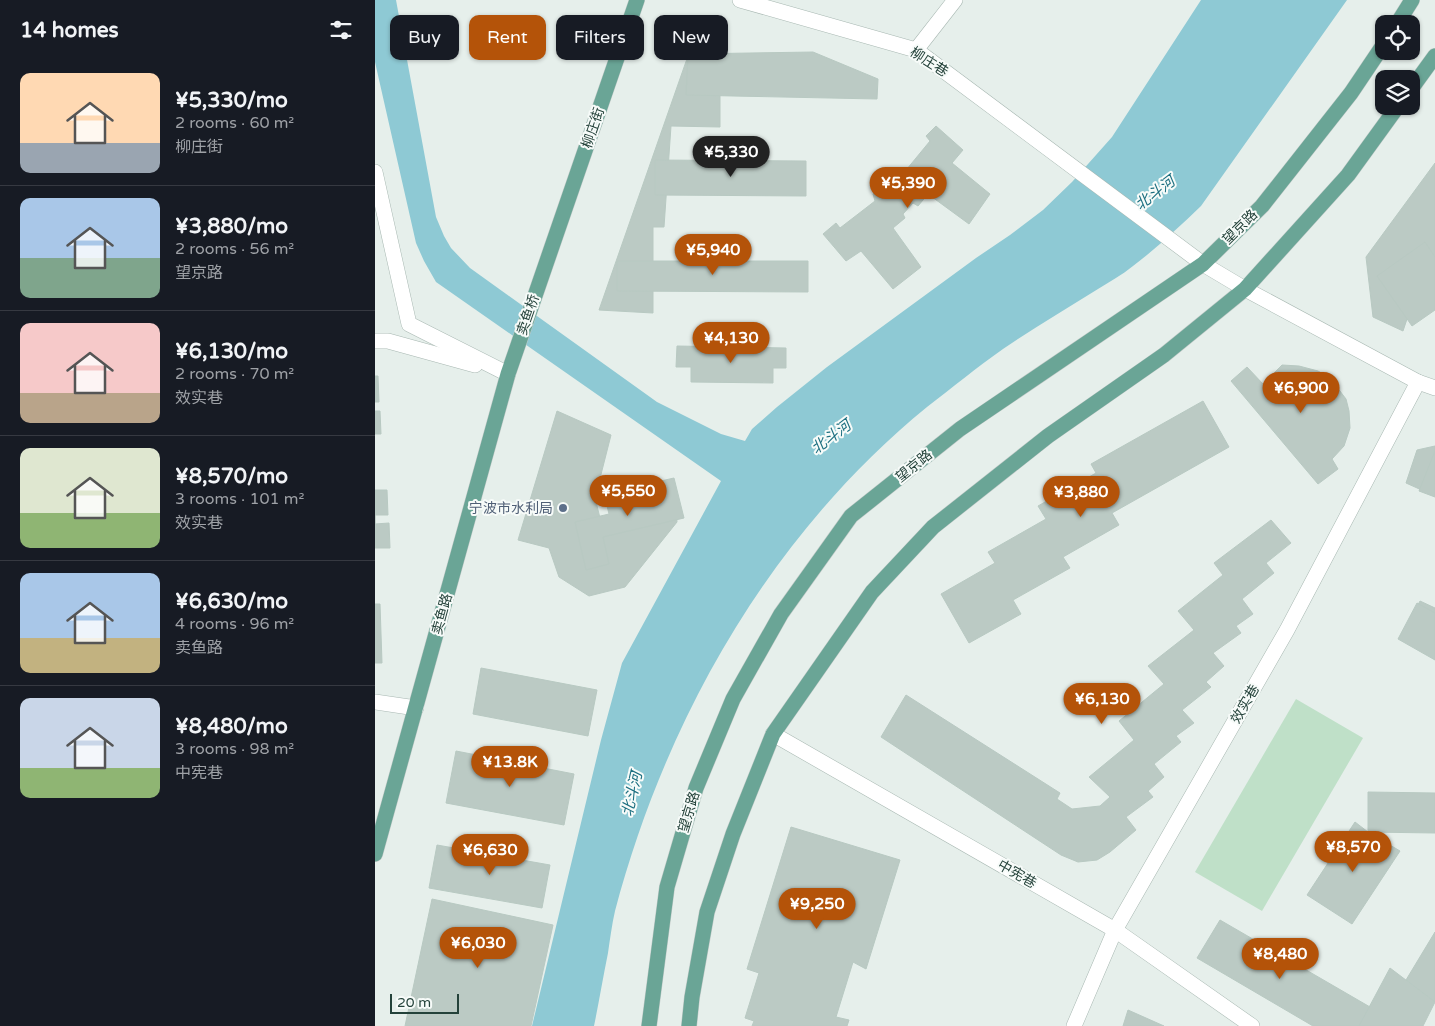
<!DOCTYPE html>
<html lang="en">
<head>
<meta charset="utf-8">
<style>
	:root { --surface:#171b24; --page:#242831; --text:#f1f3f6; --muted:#9ea1a6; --line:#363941; --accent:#b45309 }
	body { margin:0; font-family:"Varela Round","Noto Sans SC",sans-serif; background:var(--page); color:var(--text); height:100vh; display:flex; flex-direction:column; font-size:19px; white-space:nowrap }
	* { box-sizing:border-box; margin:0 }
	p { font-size:16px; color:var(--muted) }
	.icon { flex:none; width:28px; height:28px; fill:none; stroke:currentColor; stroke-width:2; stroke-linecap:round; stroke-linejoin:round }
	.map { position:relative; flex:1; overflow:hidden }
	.details { display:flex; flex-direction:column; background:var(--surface); width:375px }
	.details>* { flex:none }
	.hud { position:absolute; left:15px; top:15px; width:475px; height:45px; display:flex; gap:10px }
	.fabs { position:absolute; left:1000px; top:15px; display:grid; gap:10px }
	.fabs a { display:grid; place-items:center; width:45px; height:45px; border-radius:10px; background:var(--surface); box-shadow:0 1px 4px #0004; font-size:25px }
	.scale { position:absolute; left:15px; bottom:12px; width:69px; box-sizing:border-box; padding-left:5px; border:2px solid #24423a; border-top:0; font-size:14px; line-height:18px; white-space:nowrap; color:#24423a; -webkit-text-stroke:4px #f7fbf9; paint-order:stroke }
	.price { position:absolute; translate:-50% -42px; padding:0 11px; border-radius:18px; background:var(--accent); color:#fff; font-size:16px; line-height:32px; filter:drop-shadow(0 1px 2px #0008) }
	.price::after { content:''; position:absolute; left:50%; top:30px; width:15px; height:11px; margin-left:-8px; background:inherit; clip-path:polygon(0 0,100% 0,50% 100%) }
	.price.current { background:#222; color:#fff }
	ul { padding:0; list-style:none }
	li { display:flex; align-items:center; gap:15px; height:125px; padding:0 20px }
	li+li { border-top:1px solid var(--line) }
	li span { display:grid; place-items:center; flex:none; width:140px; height:100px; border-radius:10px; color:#555 }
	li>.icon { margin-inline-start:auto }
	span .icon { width:60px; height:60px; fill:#fffc; stroke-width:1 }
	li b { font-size:21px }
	h2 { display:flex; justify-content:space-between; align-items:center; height:60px; padding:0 20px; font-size:21px }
	.tag { padding:0 18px; border-radius:10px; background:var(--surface); box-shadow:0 1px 4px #0004; font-size:18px; line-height:45px }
	.tag.current { background:var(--accent); color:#fff }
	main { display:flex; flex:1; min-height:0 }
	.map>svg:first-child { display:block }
	.green { fill:#bfe0c8 }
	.water { fill:#8ec9d4 }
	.building { fill:#bbcac4; stroke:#b8c9c2 }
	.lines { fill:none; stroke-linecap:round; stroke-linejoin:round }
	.minor-casing { stroke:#a8b8b2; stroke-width:16 }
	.major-casing { stroke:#c2cac8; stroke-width:16 }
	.minor { stroke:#fff; stroke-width:15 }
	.major { stroke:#6aa596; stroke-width:15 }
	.service-dot { fill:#5c6f8a; stroke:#f7fbf9; stroke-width:2 }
	.labels { text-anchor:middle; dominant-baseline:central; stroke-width:4; stroke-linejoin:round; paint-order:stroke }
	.street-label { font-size:14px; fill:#24423a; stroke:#f7fbf9 }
	.service-label { font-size:14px; fill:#4e5e75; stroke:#f7fbf9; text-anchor:end }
	.water-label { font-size:15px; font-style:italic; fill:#1c6f80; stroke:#f7fbf9 }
</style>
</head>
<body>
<main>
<section class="details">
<h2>14 homes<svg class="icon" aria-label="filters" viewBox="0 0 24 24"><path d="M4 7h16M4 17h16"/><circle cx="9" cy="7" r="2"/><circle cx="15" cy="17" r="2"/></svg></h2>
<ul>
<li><span style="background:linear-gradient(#ffd9b3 70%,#9aa5b1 0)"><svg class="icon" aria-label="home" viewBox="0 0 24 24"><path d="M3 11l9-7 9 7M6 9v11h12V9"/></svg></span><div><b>¥5,330/mo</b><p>2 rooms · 60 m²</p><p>柳庄街</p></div></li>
<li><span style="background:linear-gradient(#a9c7e8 60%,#7fa58c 0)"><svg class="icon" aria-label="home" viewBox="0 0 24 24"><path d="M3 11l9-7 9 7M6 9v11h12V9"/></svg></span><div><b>¥3,880/mo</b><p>2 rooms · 56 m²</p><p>望京路</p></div></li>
<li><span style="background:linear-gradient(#f6c9c9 70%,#b9a48a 0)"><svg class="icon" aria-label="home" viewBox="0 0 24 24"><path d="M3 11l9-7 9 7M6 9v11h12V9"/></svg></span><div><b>¥6,130/mo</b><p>2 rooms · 70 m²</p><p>效实巷</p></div></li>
<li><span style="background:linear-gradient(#dfe7d0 65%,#8fb573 0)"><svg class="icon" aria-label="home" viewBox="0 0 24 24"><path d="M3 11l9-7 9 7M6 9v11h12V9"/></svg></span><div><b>¥8,570/mo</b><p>3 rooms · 101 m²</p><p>效实巷</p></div></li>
<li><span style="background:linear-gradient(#a9c7e8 65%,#c2b280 0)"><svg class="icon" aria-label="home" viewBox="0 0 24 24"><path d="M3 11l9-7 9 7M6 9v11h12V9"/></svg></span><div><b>¥6,630/mo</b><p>4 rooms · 96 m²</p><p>卖鱼路</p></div></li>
<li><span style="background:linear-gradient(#c9d6e8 70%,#8fb573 0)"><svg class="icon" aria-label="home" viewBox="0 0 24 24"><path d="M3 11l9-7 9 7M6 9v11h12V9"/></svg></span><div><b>¥8,480/mo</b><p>3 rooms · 98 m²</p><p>中宪巷</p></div></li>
</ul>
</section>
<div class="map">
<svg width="1060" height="1026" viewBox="0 0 1060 1026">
	<rect width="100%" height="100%" fill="#e6efeb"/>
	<!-- green -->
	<path class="green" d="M921,699L988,738L887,911L820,872Z"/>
	<!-- water -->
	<path class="water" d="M0,0H21L61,217L69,236L76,248L95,268L282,402L346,434L370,441L377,429L402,407L452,367L601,258L635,235L668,210L697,182L737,137L826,0H972L826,206C804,227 782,248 758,266C747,275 734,282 723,289C691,309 659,328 628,349C602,367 577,388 552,407C396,534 291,718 240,911C237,924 235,939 233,953C228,977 224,1002 219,1026H157L226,740L247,663L346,481L61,282L49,261L41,243L0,62Z"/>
	<!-- building -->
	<g class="building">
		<path d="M345,52V127L296,126L289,227H278V313L224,310L314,53Z"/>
		<path d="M438,52L503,79L502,99L311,95L313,54Z"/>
		<path d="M561,126L588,150L577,163L615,194L594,224L553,194L543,206L538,203L528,214L530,218L518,228L546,267L518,289L486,251L471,261L448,234L461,223L465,228L500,201L498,194L521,171L527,175L555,141L551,136Z"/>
		<path d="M280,160L431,161V196L280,195Z"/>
		<path d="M1060,163V270L1042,289L1028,331L998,317L991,257Z"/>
		<path d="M1050,242L1060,257V310L1037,326L1002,276Z"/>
		<path d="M242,261H433V292L242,291Z"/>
		<path d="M302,346L411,348V368H398V383L316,382V367H301Z"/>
		<path d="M907,365L924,366L943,371L955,378L971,399L974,411L975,428L969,446L957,459L963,469L943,484L856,381L872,367L888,384Z"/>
		<path d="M0,376H3L4,402H0Z"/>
		<path d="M828,401L854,447L737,513L744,525L688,557L695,568L638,600L646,614L594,643L566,594L620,563L613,552L671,519L663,506L721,473L716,464Z"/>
		<path d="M0,411H5L6,434H0Z"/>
		<path d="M182,411L236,435L220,498L225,518L300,495L302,522L250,587L214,596L184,577L174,548L143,540Z"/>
		<path d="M1060,446V496L1031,483L1042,450Z"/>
		<path d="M1060,451V497L1044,491Z"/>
		<path d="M299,478L309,518L228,537L234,564L211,570L200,522L234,514L229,494Z"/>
		<path d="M0,490H12L13,515H0V524L14,523L15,548H0Z"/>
		<path d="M896,520L916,543L891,563L899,573L867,599L878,614L861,626L866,633L838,653L849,666L831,682L836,687L807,710L819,723L801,736L806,742L779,764L789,777L773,791L778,797L751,817L761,830L735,852L722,860L703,862L686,855L506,737L531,695L685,793L682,799L697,809L725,806L735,797L714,777L759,740L744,721L789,684L773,666L819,630L803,611L848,575L839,563Z"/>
		<path d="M1045,601L1060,608V656L1026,638Z"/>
		<path d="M1042,603L1060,613V660L1023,639Z"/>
		<path d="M0,604H5L7,663H0Z"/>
		<path d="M106,668L222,690L213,736L98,714Z"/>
		<path d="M81,751L199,774L189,825L71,803Z"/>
		<path d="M993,792L1060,793V833L993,832Z"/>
		<path d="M980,822L993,832L1025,851L977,924L932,895Z"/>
		<path d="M416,827L525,860L491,969L478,962L461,1017L474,1020L472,1026H377L379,1021L370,1018L384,973L372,969Z"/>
		<path d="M62,845L175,865L167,908L54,888Z"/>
		<path d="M57,899L178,925L156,1026H30Z"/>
		<path d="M845,920L995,1007L984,1026H938L822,958Z"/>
		<path d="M1060,932V1002L1031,980Z"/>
		<path d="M1015,968L1060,1002L1048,1026H984Z"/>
		<path d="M753,1010L789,1026H748Z"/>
	</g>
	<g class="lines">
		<!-- minor casing -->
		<g class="minor-casing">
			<g id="minor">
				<path d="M365,0L541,50L828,264L870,289L1043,382L1060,388"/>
				<path d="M541,50L580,0"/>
				<path d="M0,172L34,324L133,374"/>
				<path d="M0,341H13L100,365"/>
				<path d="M0,702L41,708"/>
				<path d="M398,734L740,930L877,1026"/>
				<path d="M699,1026L740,930L912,630L1043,382"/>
			</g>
		</g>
		<!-- major casing -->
		<g class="major-casing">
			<g id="major">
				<path d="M1022,24L1037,0"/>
				<path d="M1036,89L1060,56"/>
				<path d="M0,854L133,374L262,0"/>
				<path d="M274,1026L292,887L321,788L358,699L406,614L476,516L585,429L828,264L887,206L976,93L1009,44"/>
				<path d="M314,1026L317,997L332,912L358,834L398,734L497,592L558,527L673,436L789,355L870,289L973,175L1023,106"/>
			</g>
		</g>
		<!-- minor -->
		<use href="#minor" class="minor"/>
		<!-- major -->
		<use href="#major" class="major"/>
	</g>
	<!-- markers -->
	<circle class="service-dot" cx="188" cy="508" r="5"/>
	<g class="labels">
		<!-- street labels -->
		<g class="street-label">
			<text transform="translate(554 62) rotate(33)">柳庄巷</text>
			<text transform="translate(218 128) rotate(-71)">柳庄街</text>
			<text transform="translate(865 227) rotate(-45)">望京路</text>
			<text transform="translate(153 315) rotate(-71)">卖鱼桥</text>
			<text transform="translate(539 466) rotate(-39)">望京路</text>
			<text transform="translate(67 614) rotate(-75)">卖鱼路</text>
			<text transform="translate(870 704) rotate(-60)">效实巷</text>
			<text transform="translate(314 812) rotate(-73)">望京路</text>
			<text transform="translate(642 874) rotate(30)">中宪巷</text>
		</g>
		<!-- service labels -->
		<g class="service-label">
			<text x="178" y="508">宁波市水利局</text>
		</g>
		<!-- water labels -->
		<g class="water-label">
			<text transform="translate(780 193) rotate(-37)">北斗河</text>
			<text transform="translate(456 437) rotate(-37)">北斗河</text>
			<text transform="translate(257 794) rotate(-77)">北斗河</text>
		</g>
	</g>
</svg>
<div class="fabs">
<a><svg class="icon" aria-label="locate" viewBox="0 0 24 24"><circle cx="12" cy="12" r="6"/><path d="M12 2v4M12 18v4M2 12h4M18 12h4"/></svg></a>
<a><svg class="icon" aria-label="layers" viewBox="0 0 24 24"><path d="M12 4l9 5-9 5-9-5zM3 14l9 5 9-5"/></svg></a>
</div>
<div class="scale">20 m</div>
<b class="price current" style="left:356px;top:178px">¥5,330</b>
<b class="price" style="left:533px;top:209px">¥5,390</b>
<b class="price" style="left:338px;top:276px">¥5,940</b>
<b class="price" style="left:356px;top:364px">¥4,130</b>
<b class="price" style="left:926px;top:414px">¥6,900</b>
<b class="price" style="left:253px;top:517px">¥5,550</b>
<b class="price" style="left:706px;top:518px">¥3,880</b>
<b class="price" style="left:727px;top:725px">¥6,130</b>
<b class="price" style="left:135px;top:788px">¥13.8K</b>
<b class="price" style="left:978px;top:873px">¥8,570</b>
<b class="price" style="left:115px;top:876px">¥6,630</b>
<b class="price" style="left:442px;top:930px">¥9,250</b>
<b class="price" style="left:103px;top:969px">¥6,030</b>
<b class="price" style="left:905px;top:980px">¥8,480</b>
<div class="hud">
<a class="tag">Buy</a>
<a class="tag current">Rent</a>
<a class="tag">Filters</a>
<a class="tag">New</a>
</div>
</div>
</main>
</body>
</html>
